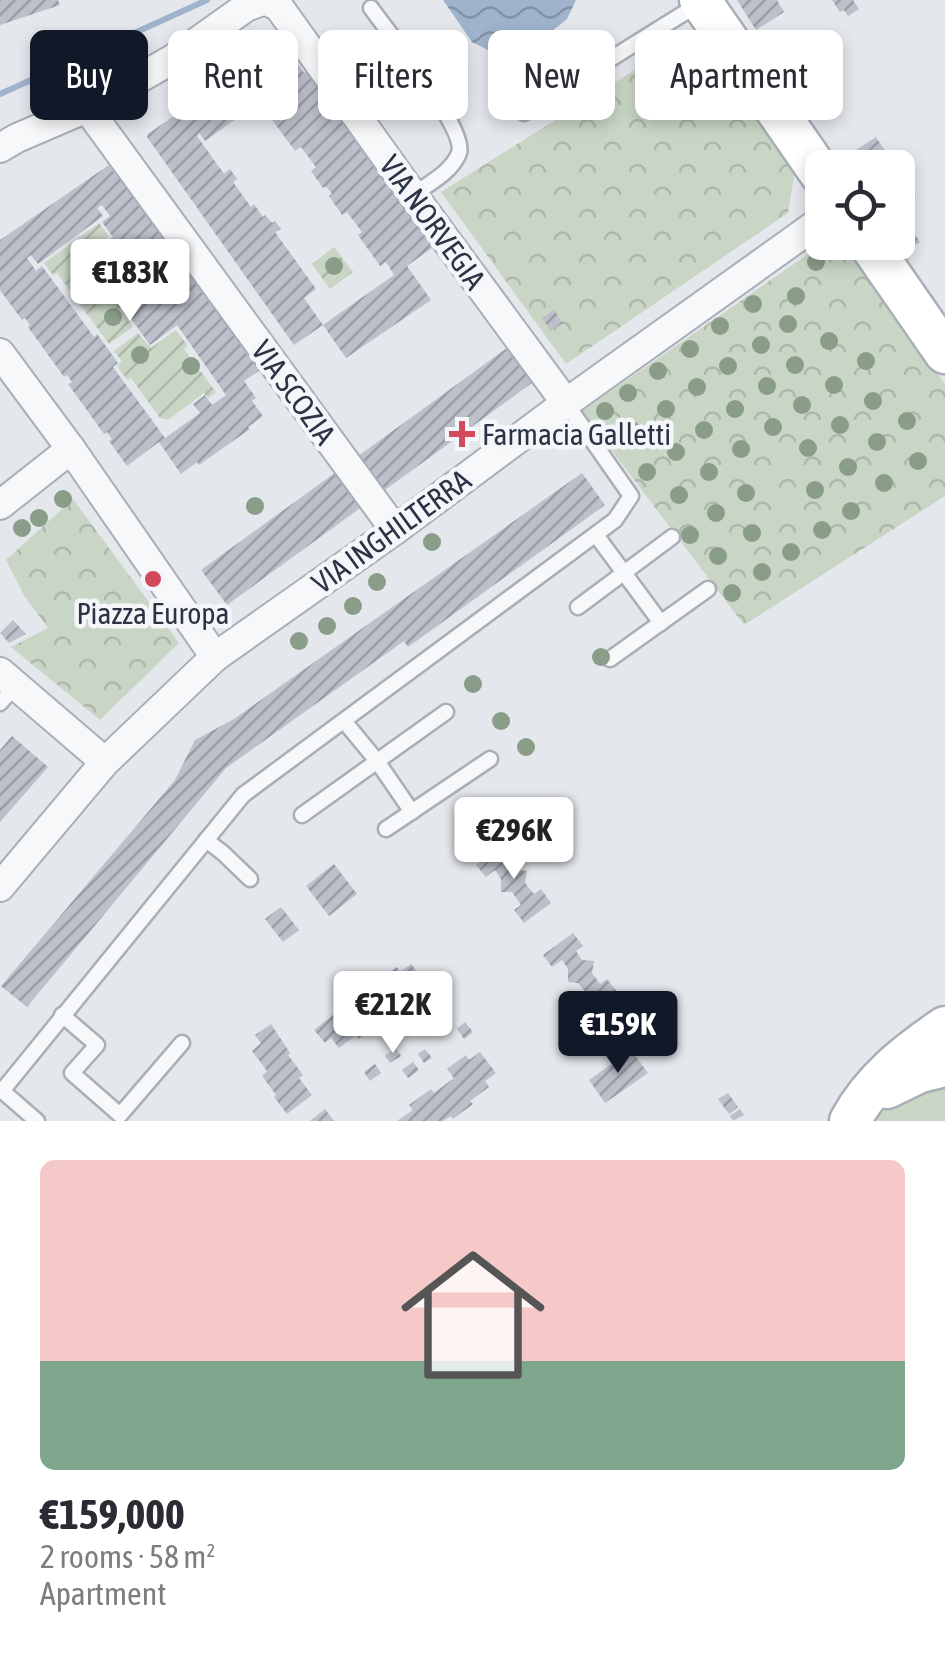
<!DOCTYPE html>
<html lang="en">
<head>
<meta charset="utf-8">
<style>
	:root { --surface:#fff; --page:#f2f2f3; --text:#2b2b33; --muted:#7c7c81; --line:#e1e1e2; --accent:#111827 }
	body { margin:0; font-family:"Asap Condensed",sans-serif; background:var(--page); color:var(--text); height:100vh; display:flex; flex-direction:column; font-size:38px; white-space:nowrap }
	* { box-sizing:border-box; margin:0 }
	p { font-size:32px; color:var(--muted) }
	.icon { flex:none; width:55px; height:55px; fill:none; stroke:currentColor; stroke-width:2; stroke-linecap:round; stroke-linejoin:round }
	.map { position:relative; height:1121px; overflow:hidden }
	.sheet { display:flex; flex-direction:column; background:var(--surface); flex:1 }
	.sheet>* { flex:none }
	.guide { position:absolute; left:30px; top:30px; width:885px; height:90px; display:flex; gap:20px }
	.tools { position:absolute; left:805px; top:150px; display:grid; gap:20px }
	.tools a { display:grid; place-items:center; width:110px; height:110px; border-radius:15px; background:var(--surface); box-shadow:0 5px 15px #0003; font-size:50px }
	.price { position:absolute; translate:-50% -85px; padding:0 22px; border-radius:10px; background:#fff; color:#222; font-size:32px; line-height:65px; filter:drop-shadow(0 2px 5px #0008) }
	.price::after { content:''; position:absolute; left:50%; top:60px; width:30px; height:22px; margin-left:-15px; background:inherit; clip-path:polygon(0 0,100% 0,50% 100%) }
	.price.active { background:var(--accent); color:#fff }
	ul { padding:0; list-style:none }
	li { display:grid; align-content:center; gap:20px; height:530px; padding:0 40px }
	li+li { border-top:2px solid var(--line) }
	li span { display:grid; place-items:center; height:310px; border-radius:15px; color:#555 }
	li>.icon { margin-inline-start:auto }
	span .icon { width:180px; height:180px; fill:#fffc; stroke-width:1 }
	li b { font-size:42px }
	.pill { padding:0 35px; border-radius:15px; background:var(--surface); box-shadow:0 5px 15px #0003; font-size:35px; line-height:90px }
	.pill.active { background:var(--accent); color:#fff }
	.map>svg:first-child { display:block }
	.grass { fill:#c9d6c5 }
	.park { fill:url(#park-crowns) }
	.garden { fill:url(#garden-furrows) }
	.water { fill:url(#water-waves) }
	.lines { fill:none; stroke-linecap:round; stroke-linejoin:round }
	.stream { stroke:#9fb4cc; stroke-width:6 }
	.building { fill:url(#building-hatch); fill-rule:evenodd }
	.lane-casing { stroke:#a9aeb7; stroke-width:19 }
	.street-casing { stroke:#a9aeb7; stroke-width:32 }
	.secondary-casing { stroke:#a9aeb7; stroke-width:45 }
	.lane { stroke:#f7f8fa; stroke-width:14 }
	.street { stroke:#f7f8fa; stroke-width:28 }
	.secondary { stroke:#fff; stroke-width:40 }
	.tree { fill:#899d89 }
	.poi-dot { fill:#d1495b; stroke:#f4f6f9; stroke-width:4 }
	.labels { text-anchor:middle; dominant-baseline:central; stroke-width:9; stroke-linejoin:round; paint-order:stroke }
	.street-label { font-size:30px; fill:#2b3445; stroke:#f4f6f9 }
	.poi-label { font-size:30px; fill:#2b3445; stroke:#f4f6f9; text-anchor:start }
</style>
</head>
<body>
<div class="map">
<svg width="945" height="1121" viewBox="0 0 945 1121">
	<defs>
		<pattern id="park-crowns" width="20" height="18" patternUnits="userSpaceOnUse" patternTransform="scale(2.5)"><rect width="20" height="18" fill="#c9d6c5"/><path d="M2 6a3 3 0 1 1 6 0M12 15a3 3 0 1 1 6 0" fill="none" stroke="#adb8ab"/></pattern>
		<pattern id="garden-furrows" width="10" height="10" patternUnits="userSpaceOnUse" patternTransform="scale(2.5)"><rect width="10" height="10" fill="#c9d6c5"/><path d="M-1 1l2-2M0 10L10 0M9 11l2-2" fill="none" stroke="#adb8ab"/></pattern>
		<pattern id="water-waves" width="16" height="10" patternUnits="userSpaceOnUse" patternTransform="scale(2.5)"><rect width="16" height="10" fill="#9fb4cc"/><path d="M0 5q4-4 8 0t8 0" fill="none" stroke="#8293a7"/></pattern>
		<pattern id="building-hatch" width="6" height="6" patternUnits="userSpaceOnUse" patternTransform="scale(2.5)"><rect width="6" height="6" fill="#bbc0ca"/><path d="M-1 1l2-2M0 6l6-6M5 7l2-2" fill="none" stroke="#989da6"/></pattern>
	</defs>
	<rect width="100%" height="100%" fill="#e4e7ec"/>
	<!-- grass -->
	<path class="grass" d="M945,1074V1121H865L873,1108Z"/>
	<!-- park -->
	<g class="park">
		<path d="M703,27L795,170L788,213L566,364L441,192Z"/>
		<path d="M811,252L859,260L945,384V496L744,625L582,411Z"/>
		<path d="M73,499L179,643L100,720L11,647L48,628L25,597L6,560Z"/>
	</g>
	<!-- garden -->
	<g class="garden">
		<path d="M99,223L109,236L104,240L142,293L120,309L133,327L109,344L57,273L53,275L44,263Z"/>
		<path d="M334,247L353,272L330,289L312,264Z"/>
		<path d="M176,330L188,346L184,349L216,392L208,398L204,393L168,420L160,418L131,378L127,380L117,366L122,361L114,351L138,333L151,348Z"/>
	</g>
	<!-- water -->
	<path class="water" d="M443,0H576L567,19L532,47L500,56L472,42Z"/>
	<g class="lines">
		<!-- stream -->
		<path class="stream" d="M0,94L207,0"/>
	</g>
	<!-- building -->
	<g class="building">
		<path d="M0,0H58L60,5L0,25Z"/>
		<path d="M737,0H777L784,12L756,30Z"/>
		<path d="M832,0H853L859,9L848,16L844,10L840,12Z"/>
		<path d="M274,46L281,56L289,51L304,73L307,71L432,248L407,266L431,300L346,358L323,325L294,345L147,137L148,134ZM256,72L274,94L269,98L278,111L270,117L295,151L301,147L316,167L311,171L323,188L326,186L332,194L329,196L342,215L347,212L362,232L358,235L380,266L386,262L394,275L323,325L304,298L316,289L275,232L281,229L275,221L272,223L265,215L263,217L254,204L251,207L233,182L237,179L230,169L224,174L197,136L199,133L205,141L268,96L252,74Z"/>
		<path d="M830,67L842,84L807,108L795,91Z"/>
		<path d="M523,77L529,87L507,100L501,90Z"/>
		<path d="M876,137L887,154L891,151L897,159L894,161L898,168H855L847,156Z"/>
		<path d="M109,165L117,177L125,172L263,368L244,381L256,398L252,401L263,416L248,427L250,429L199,465L197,462L181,474L159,442L127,466L109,441L112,439L107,432L104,434L68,384L72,382L67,375L64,377L28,327L30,325L25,318L22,320L0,290V240ZM102,205L110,216L102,222L113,237L108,240L139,284L144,280L151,290L125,310L150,345L177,325L226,395L212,405L205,395L193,404L200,413L165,438L113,367L118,363L97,334L94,337L42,266L36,271L27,258L31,255L38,264L103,216L97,208Z"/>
		<path d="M901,167L909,178L905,181L916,198L898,211V169Z"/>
		<path d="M910,228L920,242L905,252L898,236Z"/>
		<path d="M554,310L563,323L551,331L542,318Z"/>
		<path d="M507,348L532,383L227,605L201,570Z"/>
		<path d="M582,473L605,505L408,647L404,641L226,768L27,1007L1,986L175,780L195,740L234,719Z"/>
		<path d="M13,620L26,634L9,643L0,633Z"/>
		<path d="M12,736L48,767L0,822V750Z"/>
		<path d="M528,801L538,815L522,826L512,812Z"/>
		<path d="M506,842L516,855L509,861L515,869L527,871L525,883L534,894L541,889L551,903L524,923L514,910L521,905L512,892H501V879L495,870L486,877L476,865Z"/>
		<path d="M334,864L357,894L329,916L306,886Z"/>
		<path d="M281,907L299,930L283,942L265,919Z"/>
		<path d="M573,933L583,946L576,951L582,960L594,961L592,973L600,984L607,979L618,993L591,1013L581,1000L588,995L578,983L568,982V969L562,960L552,967L543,955Z"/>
		<path d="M411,964L428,986L397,1009L395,1006L375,1021L378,1024L359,1039L356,1035L339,1048L331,1038L325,1043L314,1030L338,1011L340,1015L359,1000L356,996L375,981L376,983L397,967L400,972Z"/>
		<path d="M415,1019L421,1028L413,1033L407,1025Z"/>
		<path d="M465,1022L473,1032L464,1039L457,1029Z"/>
		<path d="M271,1024L290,1053L288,1055L303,1075L299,1078L312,1095L287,1114L274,1097L276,1095L262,1076L267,1071L252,1051L261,1043L255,1035Z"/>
		<path d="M396,1048L401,1056L390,1063L385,1056Z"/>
		<path d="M425,1049L432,1058L424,1063L418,1054Z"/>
		<path d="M631,1050L648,1073L605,1103L589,1080Z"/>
		<path d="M480,1052L496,1073L485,1081L489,1087L470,1101L473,1104L453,1119L451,1116L443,1121H397L413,1110L409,1105L431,1089L434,1093L454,1078L447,1069L466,1055L469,1060Z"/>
		<path d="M413,1062L419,1070L408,1078L402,1070Z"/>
		<path d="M375,1064L381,1073L370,1081L364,1072Z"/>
		<path d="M728,1093L738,1107L729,1114L718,1099Z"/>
		<path d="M325,1109L334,1121H310Z"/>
		<path d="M740,1109L744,1115L733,1121L730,1116Z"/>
	</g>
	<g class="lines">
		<!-- lane casing -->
		<g class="lane-casing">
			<g id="lane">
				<path d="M371,8C388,32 467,129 459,153C452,172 428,184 413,195"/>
				<path d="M524,113L697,5"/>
				<path d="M596,535L661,623"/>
				<path d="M578,607L672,537"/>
				<path d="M610,659L708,589"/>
				<path d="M0,703L16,685"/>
				<path d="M344,721L377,761L412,812"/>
				<path d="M302,815L446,712"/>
				<path d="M386,829L490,759"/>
				<path d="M206,840L223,853L250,879"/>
				<path d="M62,1015L97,1045L72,1073L120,1115L182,1043"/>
				<path d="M0,1089L37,1121"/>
				<path d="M2,1091L243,795L615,520L631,496L566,403"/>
			</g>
		</g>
		<!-- street casing -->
		<g class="street-casing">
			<g id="street">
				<path d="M87,108L395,530"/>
				<path d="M0,148L17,138L87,108L173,59L246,7L265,0L279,7L413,195L566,403"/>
				<path d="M0,353L71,449L215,657"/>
				<path d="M0,505L71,449"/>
				<path d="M0,672L105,762"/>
				<path d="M0,887L105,762L215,657L395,530L566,403L822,220"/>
			</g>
		</g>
		<!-- secondary casing -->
		<g class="secondary-casing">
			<g id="secondary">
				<path d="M700,0L822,176"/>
				<path d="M868,242L945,353"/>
				<path d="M887,1088L920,1072L945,1066"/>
				<path d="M850,1121C872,1080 907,1053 945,1027"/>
			</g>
		</g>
		<!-- lane -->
		<use href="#lane" class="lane"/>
		<!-- street -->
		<use href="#street" class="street"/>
		<!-- secondary -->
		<use href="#secondary" class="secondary"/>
	</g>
	<!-- trees -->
	<g class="tree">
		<circle cx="91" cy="250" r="9"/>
		<circle cx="816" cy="262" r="9"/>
		<circle cx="334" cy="266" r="9"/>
		<circle cx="117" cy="293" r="9"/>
		<circle cx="796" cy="296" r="9"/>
		<circle cx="753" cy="304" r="9"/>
		<circle cx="113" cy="317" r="9"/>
		<circle cx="788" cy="324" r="9"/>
		<circle cx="720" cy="326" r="9"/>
		<circle cx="829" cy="341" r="9"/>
		<circle cx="761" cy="345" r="9"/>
		<circle cx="690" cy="349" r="9"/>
		<circle cx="140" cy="355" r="9"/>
		<circle cx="866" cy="361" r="9"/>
		<circle cx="795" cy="365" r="9"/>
		<circle cx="191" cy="366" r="9"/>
		<circle cx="728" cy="366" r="9"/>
		<circle cx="658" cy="371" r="9"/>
		<circle cx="834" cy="385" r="9"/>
		<circle cx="767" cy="386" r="9"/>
		<circle cx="697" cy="387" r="9"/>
		<circle cx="628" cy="393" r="9"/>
		<circle cx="873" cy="401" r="9"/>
		<circle cx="802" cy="405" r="9"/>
		<circle cx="666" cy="409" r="9"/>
		<circle cx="735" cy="409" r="9"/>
		<circle cx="605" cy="411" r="9"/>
		<circle cx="907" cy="421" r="9"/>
		<circle cx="840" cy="425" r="9"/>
		<circle cx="773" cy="427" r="9"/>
		<circle cx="704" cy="430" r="9"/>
		<circle cx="633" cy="431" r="9"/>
		<circle cx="877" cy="442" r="9"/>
		<circle cx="808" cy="448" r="9"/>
		<circle cx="741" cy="449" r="9"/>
		<circle cx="676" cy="452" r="9"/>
		<circle cx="918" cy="461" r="9"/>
		<circle cx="848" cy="467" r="9"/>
		<circle cx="647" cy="472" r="9"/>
		<circle cx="709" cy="472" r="9"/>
		<circle cx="884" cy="483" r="9"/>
		<circle cx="815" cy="490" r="9"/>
		<circle cx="746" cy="493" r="9"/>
		<circle cx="679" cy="495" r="9"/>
		<circle cx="63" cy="499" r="9"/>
		<circle cx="255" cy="506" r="9"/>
		<circle cx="851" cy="511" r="9"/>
		<circle cx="716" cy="513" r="9"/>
		<circle cx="39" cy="518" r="9"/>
		<circle cx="22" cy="528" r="9"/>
		<circle cx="822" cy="530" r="9"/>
		<circle cx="752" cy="533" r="9"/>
		<circle cx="690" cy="535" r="9"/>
		<circle cx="432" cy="542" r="9"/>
		<circle cx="791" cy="552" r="9"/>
		<circle cx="718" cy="556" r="9"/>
		<circle cx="762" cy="572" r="9"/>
		<circle cx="377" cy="582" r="9"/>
		<circle cx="732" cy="593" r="9"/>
		<circle cx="353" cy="606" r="9"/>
		<circle cx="327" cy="626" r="9"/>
		<circle cx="299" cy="641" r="9"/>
		<circle cx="601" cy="657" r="9"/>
		<circle cx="473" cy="684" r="9"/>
		<circle cx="501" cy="721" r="9"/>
		<circle cx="526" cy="747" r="9"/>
	</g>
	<!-- markers -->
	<g class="poi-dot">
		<path d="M457 419h10v10h10v10h-10v10h-10v-10h-10v-10h10z"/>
		<circle cx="153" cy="579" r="10"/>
	</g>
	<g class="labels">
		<!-- street labels -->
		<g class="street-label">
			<text transform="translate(433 222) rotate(54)">VIA NORVEGIA</text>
			<text transform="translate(294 392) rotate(54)">VIA SCOZIA</text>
			<text transform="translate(391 531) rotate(-36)">VIA INGHILTERRA</text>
		</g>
		<!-- poi labels -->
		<g class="poi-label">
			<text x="482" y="434">Farmacia Galletti</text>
			<text x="153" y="613" text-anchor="middle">Piazza Europa</text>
		</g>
	</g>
</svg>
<div class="tools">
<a><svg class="icon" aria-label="locate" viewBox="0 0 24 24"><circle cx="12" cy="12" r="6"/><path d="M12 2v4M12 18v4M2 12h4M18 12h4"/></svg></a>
</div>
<b class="price" style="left:130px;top:324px">€183K</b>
<b class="price" style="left:514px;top:882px">€296K</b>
<b class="price" style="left:393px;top:1056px">€212K</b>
<b class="price active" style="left:618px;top:1076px">€159K</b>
<div class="guide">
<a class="pill active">Buy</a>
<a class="pill">Rent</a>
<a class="pill">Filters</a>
<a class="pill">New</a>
<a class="pill">Apartment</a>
</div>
</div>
<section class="sheet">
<ul>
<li><span style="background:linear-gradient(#f6c9c9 65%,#7fa58c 0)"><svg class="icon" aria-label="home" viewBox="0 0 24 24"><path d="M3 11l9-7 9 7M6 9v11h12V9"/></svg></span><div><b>€159,000</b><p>2 rooms · 58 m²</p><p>Apartment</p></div></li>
</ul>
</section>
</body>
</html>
